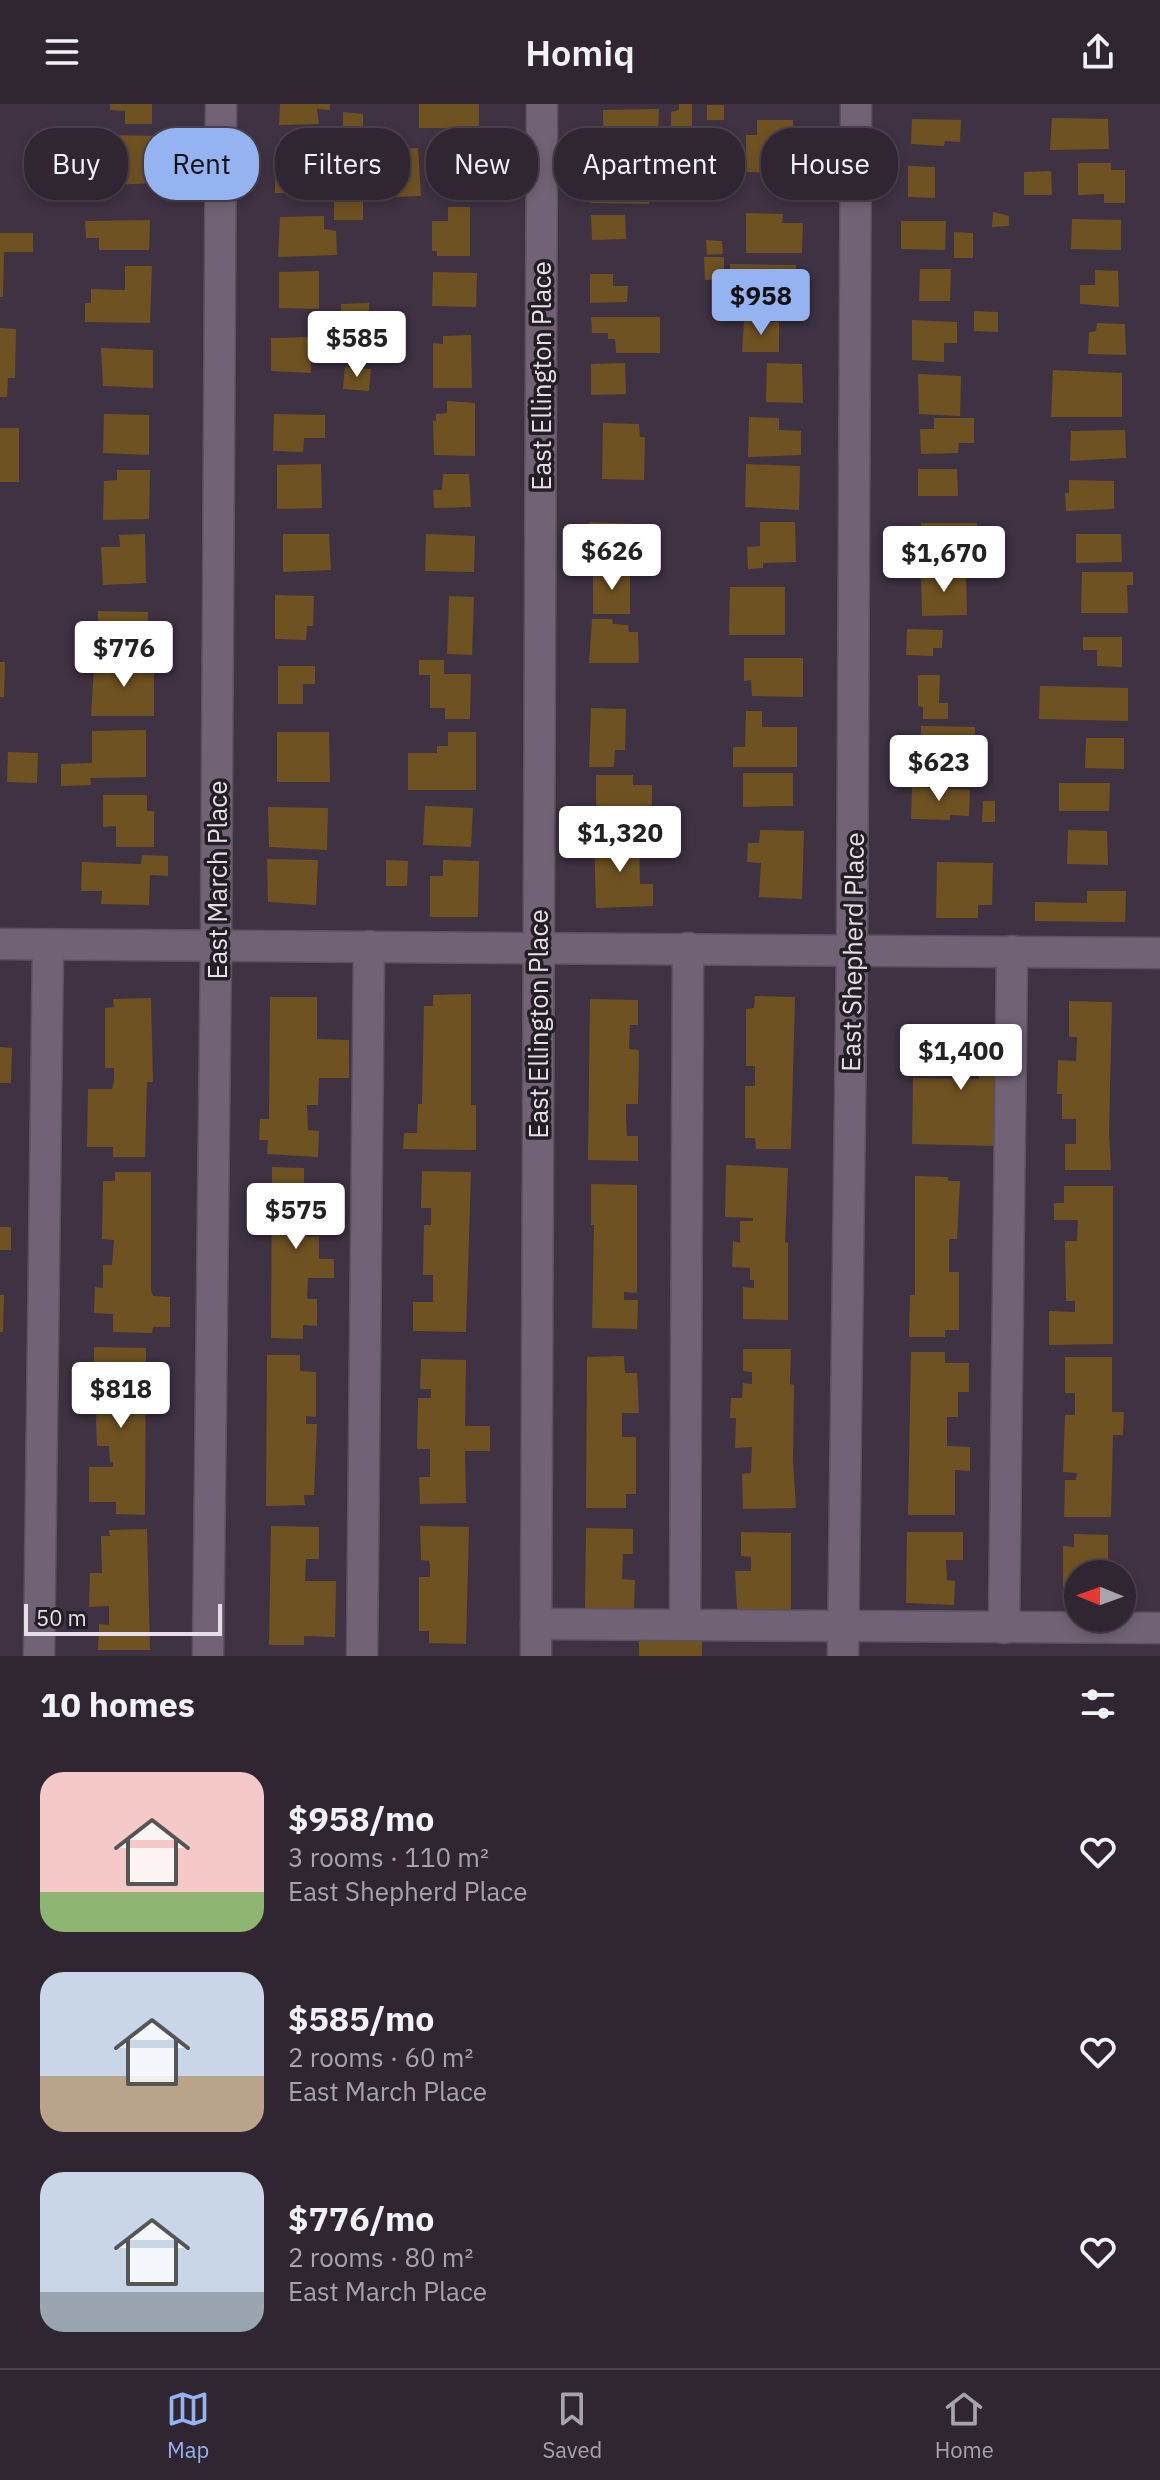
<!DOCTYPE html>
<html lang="en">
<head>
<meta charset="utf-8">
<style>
	:root { --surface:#2f2632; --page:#372e3a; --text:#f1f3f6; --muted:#a7a5ac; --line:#4a434d; --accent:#95b2f1 }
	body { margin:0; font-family:"IBM Plex Sans",sans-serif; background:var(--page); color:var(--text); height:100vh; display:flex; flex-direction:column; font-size:30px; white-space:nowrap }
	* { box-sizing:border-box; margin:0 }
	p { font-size:26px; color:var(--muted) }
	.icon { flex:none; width:44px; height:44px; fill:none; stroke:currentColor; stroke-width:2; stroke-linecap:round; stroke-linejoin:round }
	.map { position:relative; height:1552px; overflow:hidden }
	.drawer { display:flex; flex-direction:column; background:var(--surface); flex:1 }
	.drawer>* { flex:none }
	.top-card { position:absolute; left:24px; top:24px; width:1112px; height:72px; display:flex; gap:16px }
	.needle { width:52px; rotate:271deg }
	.controls { position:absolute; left:1064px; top:1456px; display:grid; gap:16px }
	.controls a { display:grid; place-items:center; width:72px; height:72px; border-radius:50%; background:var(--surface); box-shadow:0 4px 12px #0003,0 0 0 2px var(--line); font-size:40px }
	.scale { position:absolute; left:24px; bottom:20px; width:198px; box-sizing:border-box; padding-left:8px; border:4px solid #e6dee8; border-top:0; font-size:22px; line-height:28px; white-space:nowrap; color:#e6dee8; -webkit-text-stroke:6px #231d24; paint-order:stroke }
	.price { position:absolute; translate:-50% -68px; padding:0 18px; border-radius:8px; background:#fff; color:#222; font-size:26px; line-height:52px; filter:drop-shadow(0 2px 4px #0008) }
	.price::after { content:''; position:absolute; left:50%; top:48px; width:24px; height:18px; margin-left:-12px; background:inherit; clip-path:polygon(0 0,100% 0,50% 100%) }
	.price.selected { background:var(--accent); color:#111 }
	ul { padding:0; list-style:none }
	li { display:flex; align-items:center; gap:24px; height:200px; padding:0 40px }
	li span { display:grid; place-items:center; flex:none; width:224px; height:160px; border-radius:24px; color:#555 }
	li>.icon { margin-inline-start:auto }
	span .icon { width:96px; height:96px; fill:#fffc; stroke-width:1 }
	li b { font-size:34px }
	h2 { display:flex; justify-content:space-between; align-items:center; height:96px; padding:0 40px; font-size:34px }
	.chip { padding:0 28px; border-radius:32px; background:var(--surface); box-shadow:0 4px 12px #0003,0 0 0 2px var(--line); font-size:28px; line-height:72px }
	.chip.selected { background:var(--accent); color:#111 }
	header { display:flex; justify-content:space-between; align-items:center; height:104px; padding:0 40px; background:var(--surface); font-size:36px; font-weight:600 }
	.tab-bar { display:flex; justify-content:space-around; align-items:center; height:112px; border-top:2px solid var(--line); background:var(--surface); font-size:22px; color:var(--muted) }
	.tab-bar a { display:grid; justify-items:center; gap:4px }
	.tab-bar .selected { color:var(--accent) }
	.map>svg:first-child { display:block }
	.building { fill:#6f5222 }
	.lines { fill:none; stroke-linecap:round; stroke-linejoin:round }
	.minor-casing { stroke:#5c515e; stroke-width:33 }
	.minor { stroke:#716375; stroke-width:30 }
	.labels { text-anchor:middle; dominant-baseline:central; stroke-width:7; stroke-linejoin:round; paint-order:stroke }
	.street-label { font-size:26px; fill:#e6dee8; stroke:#231d24 }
</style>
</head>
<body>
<header><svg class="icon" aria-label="menu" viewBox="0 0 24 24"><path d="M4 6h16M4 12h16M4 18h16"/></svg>Homiq<svg class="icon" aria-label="share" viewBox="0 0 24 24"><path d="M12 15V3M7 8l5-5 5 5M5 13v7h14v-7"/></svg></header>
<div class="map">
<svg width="1160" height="1552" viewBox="0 0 1160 1552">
	<rect width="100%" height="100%" fill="#3f3243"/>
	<!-- building -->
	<g class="building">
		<path d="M110,0H152V20H125V7L110,6Z"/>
		<path d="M280,0H330V6L317,5L319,20L279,21Z"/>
		<rect x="419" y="0" width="60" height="24"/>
		<path d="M679,0H692V35H681V41L671,42V8L679,6Z"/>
		<rect x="707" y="1" width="17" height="15"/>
		<path d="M659,5L657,54L604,52L603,6Z"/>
		<path d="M343,8L363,10V25H343Z"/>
		<path d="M1052,14L1108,15L1109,45L1050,46Z"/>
		<path d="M912,15L961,16L960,38L945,37L944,42L911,40Z"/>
		<path d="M757,16H793V70L746,68V31H757Z"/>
		<path d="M111,31L158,32L156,79L112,81Z"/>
		<path d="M441,33H478L479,83H439V63L449,67V48L442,47Z"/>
		<path d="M327,43V89H275V44Z"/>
		<path d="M418,44L421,92L395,93L394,72L382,73L380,46Z"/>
		<path d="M589,56L649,58V100L590,99Z"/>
		<path d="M1078,59H1111V66H1125V99H1104V90L1078,91Z"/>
		<path d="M908,62L935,63V94L908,93Z"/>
		<path d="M349,64L369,65L368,88H348Z"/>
		<path d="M1051,67L1052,91H1024V68Z"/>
		<path d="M363,91V116H334V92Z"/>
		<path d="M448,103H470V152H437V147H432V117H448Z"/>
		<path d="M993,108L1009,112V122L992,123Z"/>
		<path d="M746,109L783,110L782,119H803L802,149H746Z"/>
		<path d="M591,111H625L626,135L592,136Z"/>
		<path d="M324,112V125L336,127L337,151L278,153L280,113Z"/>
		<path d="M1072,115L1121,116V146L1071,145Z"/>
		<path d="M150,116L149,146H99V134H86L85,117Z"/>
		<path d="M901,117H946L945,146L901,145Z"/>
		<path d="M954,128L973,129V154H954Z"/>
		<path d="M0,129H33V148H4L3,193H0Z"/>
		<path d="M706,136L722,137L723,150L707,151Z"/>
		<path d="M704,153H724V175L705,176Z"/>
		<path d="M730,160L796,161L795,202L729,200Z"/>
		<path d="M125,162H152L150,219L85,218V199H91V185L125,186Z"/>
		<path d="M920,165H951L950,197H919Z"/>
		<path d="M1095,166L1118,167L1119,203L1080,200V181H1095Z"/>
		<path d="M319,167V205L279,204V168Z"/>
		<path d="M433,168L477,169L476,203L432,202Z"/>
		<path d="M590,170H613V182H628L627,198L590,199Z"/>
		<path d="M369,199V226L341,227V200Z"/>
		<path d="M974,207L998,208V228L974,227Z"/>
		<path d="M591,213H660V249H616L615,235H608V229H592Z"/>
		<path d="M912,216L957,218V239H944V258L912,256Z"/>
		<path d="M744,217L779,218V248H742Z"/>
		<path d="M1097,219L1125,220L1126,251L1088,250L1089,228L1096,227Z"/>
		<path d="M0,224L16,225L15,274H8L7,293H0Z"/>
		<path d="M471,231L472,284H433V239L443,240V232Z"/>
		<path d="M310,233L311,269L271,267V234Z"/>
		<path d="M101,244L153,246V284L103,282Z"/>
		<path d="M625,259L626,290L591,291V260Z"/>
		<path d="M767,259L802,260L803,299L766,298Z"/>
		<path d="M345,263L371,265L369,287L343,285Z"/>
		<path d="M1053,266L1122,269V313H1051Z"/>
		<path d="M918,270L961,272L960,312L919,310Z"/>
		<path d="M447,297L475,299V352L434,351L433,317H436V310L447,309Z"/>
		<path d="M104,310L149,311V351L103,349Z"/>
		<path d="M274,310L325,311V334H304L303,348L273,347Z"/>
		<path d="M749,313L779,314V326L801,327V351L748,353Z"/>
		<path d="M934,314H974V339H959L958,349L921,350L920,325H934Z"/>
		<path d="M603,319L639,320L640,333H645L644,376L602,375Z"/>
		<rect x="0" y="324" width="19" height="54"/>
		<path d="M1125,326L1126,354L1070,357L1071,327Z"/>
		<path d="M321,360L322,404L277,405V361Z"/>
		<path d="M746,360L800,362L799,406L745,403Z"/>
		<path d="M918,365H957L958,392H918Z"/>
		<path d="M117,366H150L149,415L103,416L104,377L117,376Z"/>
		<path d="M443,370H469L471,403L434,404L433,386H442Z"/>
		<path d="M1069,376L1114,377V405L1066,407L1065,389H1069Z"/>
		<path d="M589,418L637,420V447L589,450Z"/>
		<path d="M760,418H795L796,458L763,459V464L748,465L747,443L760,442Z"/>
		<path d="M921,419H977V443H945L946,463H921Z"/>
		<path d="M145,430L146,479L103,481L101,443H120L119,431Z"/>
		<path d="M283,430H329L331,466L283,468Z"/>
		<path d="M426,430L475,432L474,468L425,467Z"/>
		<path d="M1076,430H1121L1122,458L1076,459Z"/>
		<rect x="593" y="465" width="37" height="45"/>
		<path d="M1082,468H1133V481H1127L1128,509H1081Z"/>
		<path d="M966,469L967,511L922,512L921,470Z"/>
		<path d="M730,483H785V531H729Z"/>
		<path d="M275,491L314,492L313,522H307L306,536L275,535Z"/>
		<path d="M449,492L474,493L472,551L447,550Z"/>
		<path d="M98,507L148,508V545L98,546Z"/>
		<path d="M592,515H612L613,520L628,521L629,528H638L639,559H589Z"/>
		<path d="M907,525L943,526L942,544H933V552L906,551Z"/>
		<path d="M1083,533H1122V563L1097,562V546H1083Z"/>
		<path d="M744,554H803V593L752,592L751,576L744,577Z"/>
		<path d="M419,556H444V570H471L470,615H445V604H430V571H419Z"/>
		<path d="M103,557H154V612H91L94,564L102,563Z"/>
		<path d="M0,558H5L4,593H0Z"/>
		<path d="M278,562H315V580H303V600H278Z"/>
		<path d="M918,571H940L939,599H948V615H923V603L918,602Z"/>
		<path d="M1040,582L1128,584V617L1039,615Z"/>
		<path d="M591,604L626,605L625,646H615L614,663H589Z"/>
		<path d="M746,607H762V623H797V663H733V643H745Z"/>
		<path d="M921,622L975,623V651H942V669H920Z"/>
		<path d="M146,626V673L90,674L91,681L61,682V660L92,659V627Z"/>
		<path d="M277,628H329L330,678H277Z"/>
		<path d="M448,628H476V686H408V649H437V642H448Z"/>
		<path d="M1086,634H1124V665L1085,664Z"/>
		<path d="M8,648L38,649L37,679L7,678Z"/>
		<path d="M743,669H793V702L743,703Z"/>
		<path d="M596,671H633V681H652V711H596Z"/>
		<path d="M1059,679H1110L1109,707H1059Z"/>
		<path d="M912,683L970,686L969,712L950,711V716L911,715Z"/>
		<path d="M103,691H147V707H154V743H116V722L103,723Z"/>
		<path d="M983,697H995V718H982Z"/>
		<path d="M425,702L473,704L471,743L423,741Z"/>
		<path d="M268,703L328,704L327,746L269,743Z"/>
		<path d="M760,726L804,727L802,795L759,793L761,759L747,758L748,739H759Z"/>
		<path d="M1068,726L1107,727L1108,761L1067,760Z"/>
		<path d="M639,733L640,780H653V802L596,804L594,735Z"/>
		<path d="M142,751L168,752V772L150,771L149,801L101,800L102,787H81L82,758L141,760Z"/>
		<path d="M267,755L318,756L316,801L268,798Z"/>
		<path d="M386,756L408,757L407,782H386Z"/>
		<path d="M443,756L479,757L478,813H430V772H443Z"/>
		<path d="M937,758L993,759L992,801H978V814H936Z"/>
		<path d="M1087,787H1126L1125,818L1035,817V798L1087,799Z"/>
		<path d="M471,890V1001H476V1046L403,1045L404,1029H417L418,1000H422L424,902H433V891Z"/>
		<path d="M755,892L795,893L791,1045H756L755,1034H745V982H755V962H746V905L754,904Z"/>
		<path d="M270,893H317V935L349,936V974H319L318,1001H307L308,1026L319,1027L318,1053L267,1050L268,1036H259L260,1015H269Z"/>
		<path d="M151,894L153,978H147L145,1053H113V1043H87L88,985H112L114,977V964H105V904L114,903L113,895Z"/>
		<path d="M590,895L638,896V921H630L629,945L639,946L638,1000H626V1015L627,1032H638V1057L588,1056Z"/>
		<path d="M1069,897L1112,898L1109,1028L1111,1066H1065V1040H1076V1015H1062V990H1057L1058,956L1076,957L1077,933H1069Z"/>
		<path d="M929,922L1001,923L1000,1042L912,1040L913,974L979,975V952L928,951Z"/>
		<path d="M0,943L12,944L11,979H0Z"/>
		<path d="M726,1061L788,1064L785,1138L788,1139V1216L743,1215V1183L754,1184V1176H750V1164L732,1163L733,1137L740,1139V1117H753V1114L725,1113Z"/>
		<path d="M272,1063L304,1064V1082L331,1083L330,1120L307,1119V1133L319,1132V1155H334V1174H308L307,1195H317V1222L303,1221V1235L271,1234Z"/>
		<path d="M422,1067L471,1068L466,1228L413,1227V1198H433V1171H423L424,1121H431V1104H421Z"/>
		<path d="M115,1068H151V1186L153,1192L170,1193V1223H153L152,1229L113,1228V1210L94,1209L95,1183L103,1184V1161H112L114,1136L102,1135L103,1077H115Z"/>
		<path d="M915,1072L948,1073V1077H960L957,1135H949V1168H959V1226H945V1233H909L910,1191H915Z"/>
		<path d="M591,1080L637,1081V1189L624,1188V1196H638L637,1225L592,1224L594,1121H591Z"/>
		<path d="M1064,1082H1113V1240L1049,1241V1207L1075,1208V1197H1066L1065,1137H1077L1078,1116H1054V1099H1064Z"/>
		<rect x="0" y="1123" width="11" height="23"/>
		<path d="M0,1191H4L3,1228H0Z"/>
		<path d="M94,1243L146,1244L145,1411L116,1410V1398H89V1363H113V1358H110L109,1342H97L96,1319L97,1299H108V1283H113V1278H94Z"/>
		<path d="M743,1245H791L790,1280L794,1281L793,1357L796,1404L743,1405L742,1370L751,1369L752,1343L735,1344L736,1314H730L731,1294H742L743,1279L752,1280V1268L743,1267Z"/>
		<path d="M911,1248H945V1259H969V1288H958V1313H947V1342L970,1343V1367L955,1366V1411H908Z"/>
		<path d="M267,1251H300V1267L316,1268V1313L306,1312V1320H317L314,1391H304L305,1401L266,1402Z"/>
		<path d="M624,1252L625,1269H637L639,1309H622V1333H636V1390H626V1404H586L587,1253Z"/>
		<path d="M1065,1253H1112V1308H1124L1123,1331H1113L1111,1413H1064L1065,1376H1076L1077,1369L1063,1368L1065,1311H1075V1289H1065Z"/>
		<path d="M421,1255L466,1256L465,1322H490V1347H465L466,1399L420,1400L419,1373H430V1345H417L418,1294H431V1285H420Z"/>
		<path d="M271,1422L319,1423V1455H306L305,1477H336L335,1533L304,1532V1541H269Z"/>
		<path d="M420,1422L469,1423L466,1540L429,1539V1527H419V1473H430V1463L429,1457L421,1456Z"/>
		<path d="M586,1424L633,1425V1450H623L622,1475L635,1476L634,1505L585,1504Z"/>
		<path d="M147,1425L150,1546H98L99,1520L109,1521V1502L89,1503L90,1469H102L101,1432H110L109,1426Z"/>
		<path d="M741,1428L791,1429V1505H737L735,1467H751V1453L741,1452Z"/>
		<path d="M907,1428H963V1456H946L947,1476L955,1477L954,1501L906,1499Z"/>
		<path d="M1074,1430L1108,1431V1470H1078V1503H1073L1072,1490H1063V1442L1074,1443Z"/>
		<rect x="639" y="1535" width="63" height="17"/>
	</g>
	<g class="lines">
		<!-- minor casing -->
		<g class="minor-casing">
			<g id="minor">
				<path d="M0,840L1160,849"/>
				<path d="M536,1520L1160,1524"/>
				<path d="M685,1521L688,844"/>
				<path d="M1004,1524L1012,847"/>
				<path d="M39,1552L48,841"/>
				<path d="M208,1552L216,842L221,0"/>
				<path d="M362,1552L369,842"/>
				<path d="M536,1552L542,0"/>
				<path d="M843,1552L852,845L856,0"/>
			</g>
		</g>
		<!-- minor -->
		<use href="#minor" class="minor"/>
	</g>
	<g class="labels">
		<!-- street labels -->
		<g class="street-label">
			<text transform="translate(541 272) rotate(-90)">East Ellington Place</text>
			<text transform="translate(217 776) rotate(-90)">East March Place</text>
			<text transform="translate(852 848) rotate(-89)">East Shepherd Place</text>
			<text transform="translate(538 920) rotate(-90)">East Ellington Place</text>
		</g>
	</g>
</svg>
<div class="controls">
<a><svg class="needle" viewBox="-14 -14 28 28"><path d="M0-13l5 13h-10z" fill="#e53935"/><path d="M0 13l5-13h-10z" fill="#a7a5ac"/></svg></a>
</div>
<div class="scale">50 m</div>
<b class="price selected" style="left:761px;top:233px">$958</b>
<b class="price" style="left:357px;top:275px">$585</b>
<b class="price" style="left:612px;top:488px">$626</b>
<b class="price" style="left:944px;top:490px">$1,670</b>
<b class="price" style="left:124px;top:585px">$776</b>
<b class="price" style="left:939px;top:699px">$623</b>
<b class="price" style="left:620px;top:770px">$1,320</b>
<b class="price" style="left:961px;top:988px">$1,400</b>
<b class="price" style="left:296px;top:1147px">$575</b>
<b class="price" style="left:121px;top:1326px">$818</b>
<div class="top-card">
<a class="chip">Buy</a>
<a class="chip selected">Rent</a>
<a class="chip">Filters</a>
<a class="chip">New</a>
<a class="chip">Apartment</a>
<a class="chip">House</a>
</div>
</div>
<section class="drawer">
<h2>10 homes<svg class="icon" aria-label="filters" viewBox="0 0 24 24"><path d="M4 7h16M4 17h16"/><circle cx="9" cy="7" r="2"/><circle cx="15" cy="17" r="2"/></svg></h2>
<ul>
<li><span style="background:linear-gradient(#f6c9c9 75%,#8fb573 0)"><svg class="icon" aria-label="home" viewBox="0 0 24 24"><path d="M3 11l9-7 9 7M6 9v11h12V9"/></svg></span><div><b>$958/mo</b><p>3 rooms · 110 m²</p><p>East Shepherd Place</p></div><svg class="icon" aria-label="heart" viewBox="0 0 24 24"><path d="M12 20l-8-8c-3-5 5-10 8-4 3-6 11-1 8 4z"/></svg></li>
<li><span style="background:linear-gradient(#c9d6e8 65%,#b9a48a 0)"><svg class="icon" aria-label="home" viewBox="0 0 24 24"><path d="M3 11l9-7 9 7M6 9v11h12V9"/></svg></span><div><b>$585/mo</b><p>2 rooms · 60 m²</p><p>East March Place</p></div><svg class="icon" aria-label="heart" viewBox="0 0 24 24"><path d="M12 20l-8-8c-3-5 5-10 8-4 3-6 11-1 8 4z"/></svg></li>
<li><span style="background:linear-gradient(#c9d6e8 75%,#9aa5b1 0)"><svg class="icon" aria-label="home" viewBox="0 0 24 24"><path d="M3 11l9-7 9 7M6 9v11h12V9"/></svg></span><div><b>$776/mo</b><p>2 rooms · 80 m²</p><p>East March Place</p></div><svg class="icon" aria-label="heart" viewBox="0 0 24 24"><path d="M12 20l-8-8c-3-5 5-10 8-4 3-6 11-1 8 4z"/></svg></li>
</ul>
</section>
<nav class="tab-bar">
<a class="selected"><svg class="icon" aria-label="map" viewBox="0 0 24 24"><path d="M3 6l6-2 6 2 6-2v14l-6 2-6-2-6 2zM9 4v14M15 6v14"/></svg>Map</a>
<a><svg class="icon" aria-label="saved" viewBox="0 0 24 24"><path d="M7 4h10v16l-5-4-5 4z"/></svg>Saved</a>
<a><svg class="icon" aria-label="home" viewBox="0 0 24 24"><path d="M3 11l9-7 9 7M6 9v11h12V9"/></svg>Home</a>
</nav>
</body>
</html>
